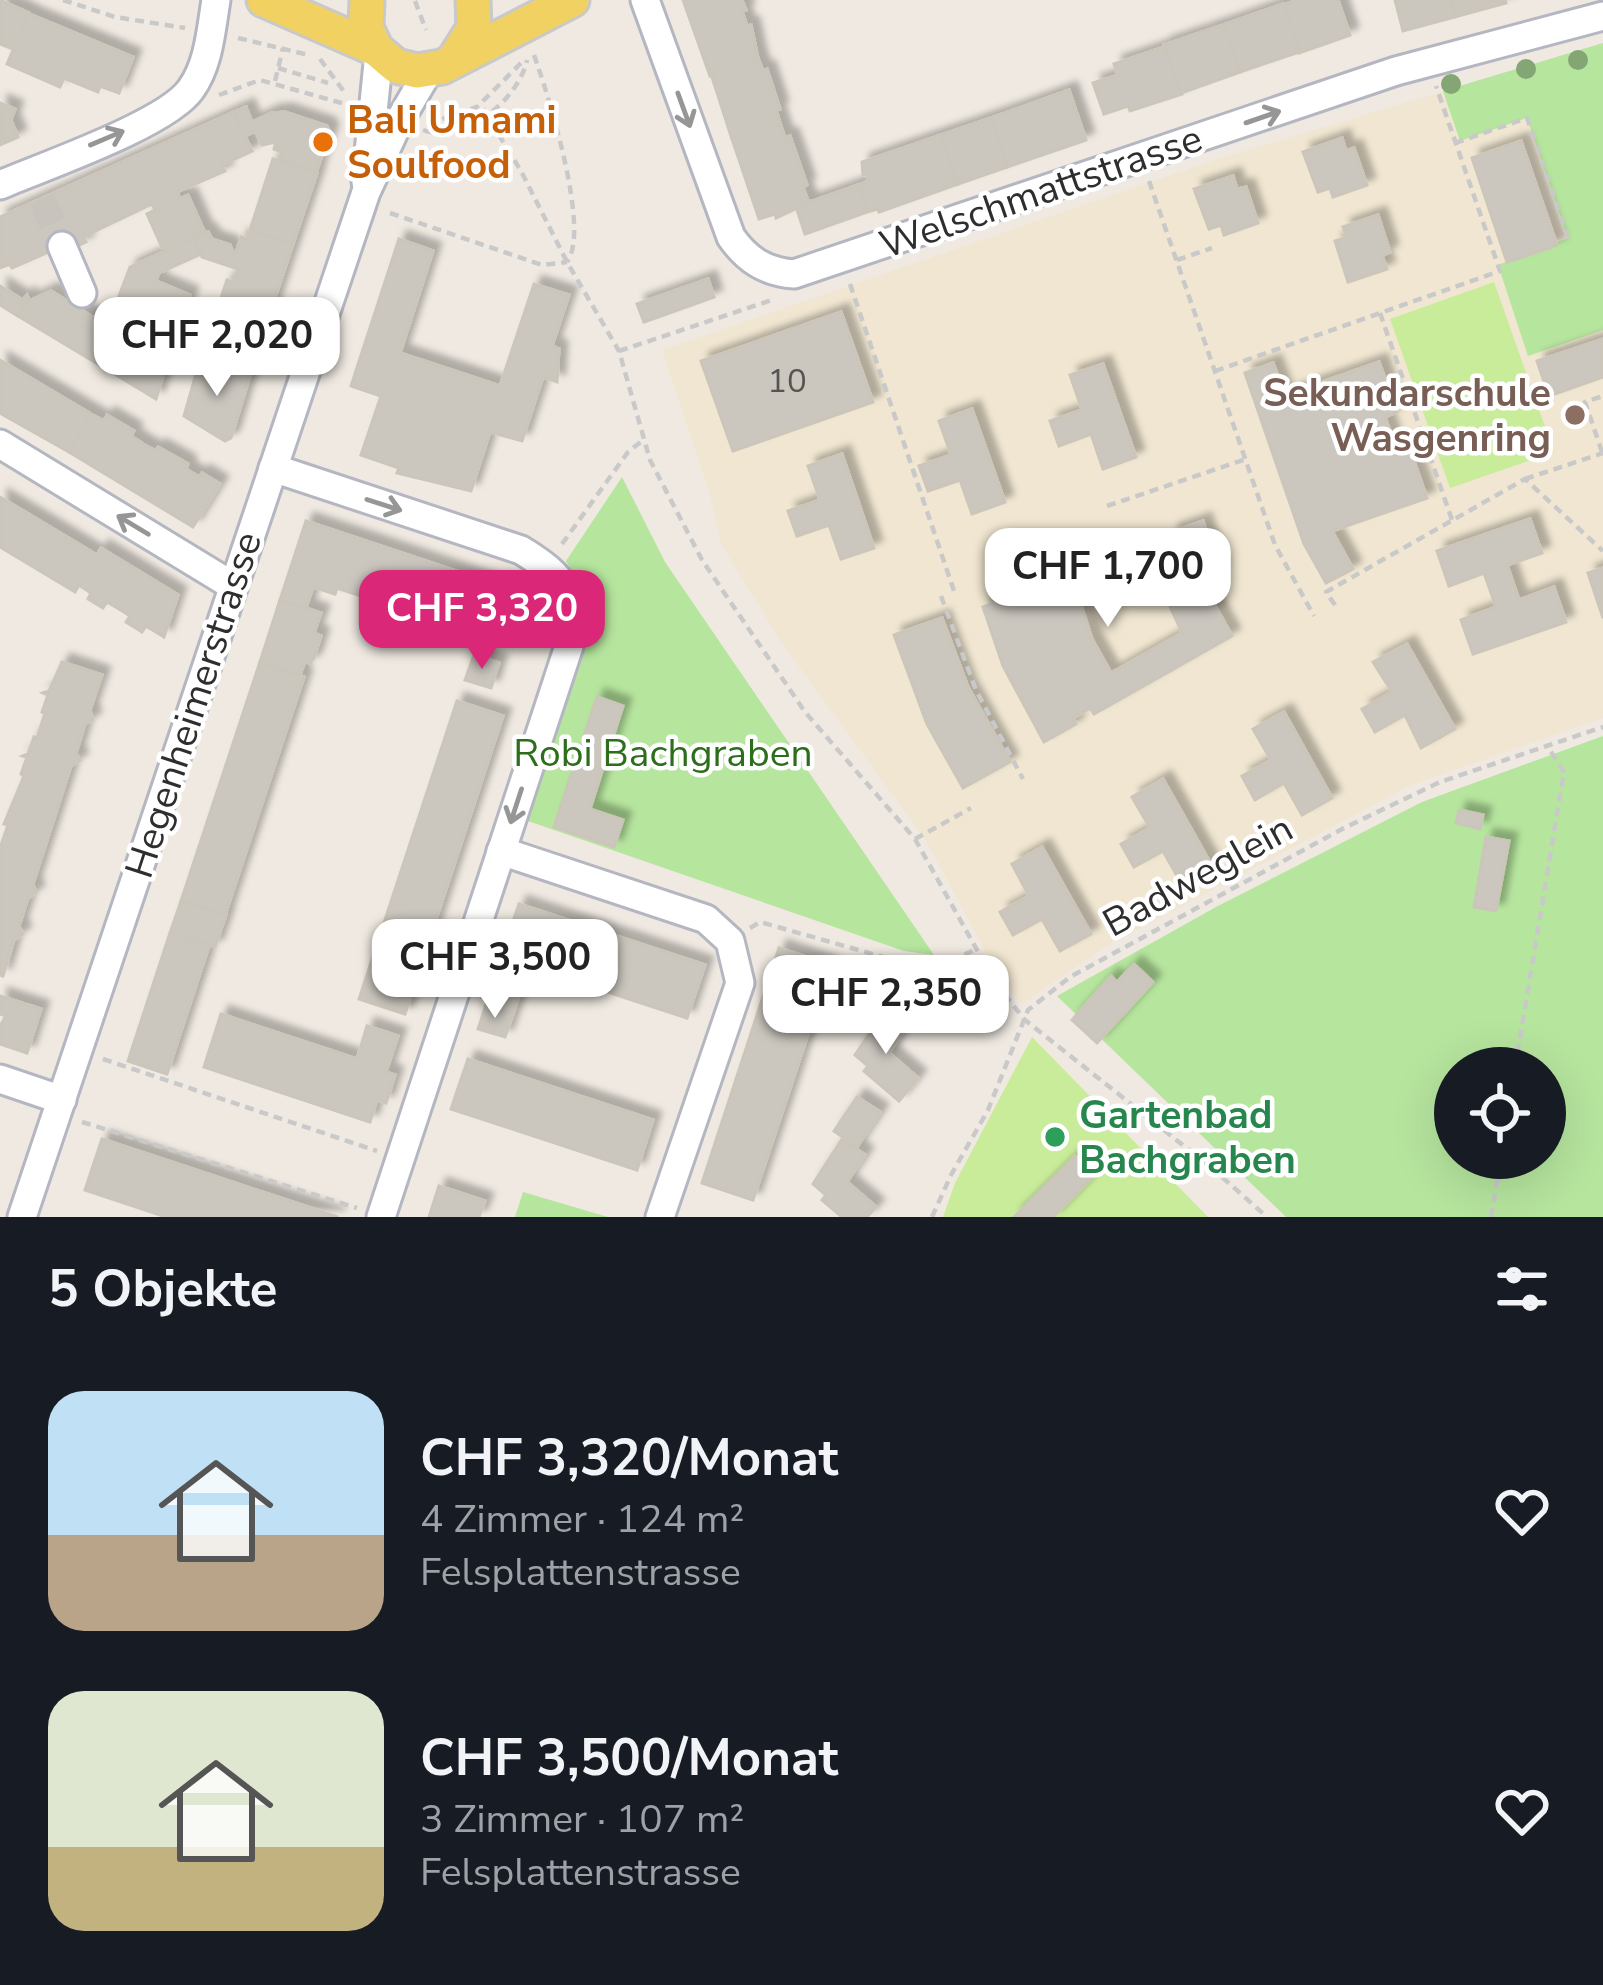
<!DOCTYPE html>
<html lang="de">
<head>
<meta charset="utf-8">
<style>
	:root { --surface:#171b24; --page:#20242c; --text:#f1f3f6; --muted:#9ea1a6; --accent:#db2777 }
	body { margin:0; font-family:"Nunito Sans",sans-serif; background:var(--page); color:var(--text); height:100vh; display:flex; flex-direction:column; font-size:45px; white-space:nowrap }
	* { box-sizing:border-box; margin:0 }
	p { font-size:39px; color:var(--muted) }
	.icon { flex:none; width:66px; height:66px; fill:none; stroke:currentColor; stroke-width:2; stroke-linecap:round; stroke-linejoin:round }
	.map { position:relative; height:1217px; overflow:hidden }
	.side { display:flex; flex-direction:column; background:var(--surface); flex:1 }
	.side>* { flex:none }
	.controls { position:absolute; left:1434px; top:1047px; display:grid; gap:24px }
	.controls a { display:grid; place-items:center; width:132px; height:132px; border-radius:50%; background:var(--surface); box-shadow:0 12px 48px #0002; font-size:60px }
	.price { position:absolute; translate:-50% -102px; padding:0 27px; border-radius:24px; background:#fff; color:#222; font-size:39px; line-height:78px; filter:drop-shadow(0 3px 6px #0008) }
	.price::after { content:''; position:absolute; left:50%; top:72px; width:36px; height:27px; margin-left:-18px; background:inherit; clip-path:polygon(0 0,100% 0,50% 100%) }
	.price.active { background:var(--accent); color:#fff }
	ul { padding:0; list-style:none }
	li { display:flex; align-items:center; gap:36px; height:300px; padding:0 48px }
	li span { display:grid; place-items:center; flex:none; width:336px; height:240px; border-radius:36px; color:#555 }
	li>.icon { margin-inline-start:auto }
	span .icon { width:144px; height:144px; fill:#fffc; stroke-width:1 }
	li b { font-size:51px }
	h2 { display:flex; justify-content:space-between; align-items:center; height:144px; padding:0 48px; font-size:51px }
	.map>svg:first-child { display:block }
	.education { fill:#f0e6d1 }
	.green { fill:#b6e59e; fill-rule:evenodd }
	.pitch { fill:#c9ec9a }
	.building { fill:#cbc7bf; stroke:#cbc5ba; stroke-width:3; fill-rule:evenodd; filter:url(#shadow) }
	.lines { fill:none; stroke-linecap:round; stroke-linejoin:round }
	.minor-tunnel { stroke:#c8c4bd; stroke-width:27; stroke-dasharray:27 14; stroke-linecap:butt }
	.minor-casing { stroke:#b4b7c1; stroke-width:33 }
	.major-casing { stroke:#c9c9c9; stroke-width:39 }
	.path { stroke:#c9c9c9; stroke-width:4.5; stroke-dasharray:9 6; stroke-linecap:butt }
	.minor { stroke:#fff; stroke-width:27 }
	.major { stroke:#f2d163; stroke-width:33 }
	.tree { fill:#84a574 }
	.oneway { stroke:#969696 }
	.food-dot { fill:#e8710a; stroke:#fff; stroke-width:4.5 }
	.education-dot { fill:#8d6e63; stroke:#fff; stroke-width:4.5 }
	.leisure-dot { fill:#2e9e5b; stroke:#fff; stroke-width:4.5 }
	.labels { text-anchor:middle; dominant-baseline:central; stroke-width:9; stroke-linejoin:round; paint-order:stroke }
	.number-label { font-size:33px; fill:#555452 }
	.food-label { font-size:39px; font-weight:bold; fill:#c56008; stroke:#fff; text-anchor:start }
	.street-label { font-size:39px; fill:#2e2e2e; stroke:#fff }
	.education-label { font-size:39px; font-weight:bold; fill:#785e54; stroke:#fff; text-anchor:end }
	.park-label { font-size:39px; fill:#2c6e1b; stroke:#fff }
	.leisure-label { font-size:39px; font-weight:bold; fill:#27864d; stroke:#fff; text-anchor:start }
</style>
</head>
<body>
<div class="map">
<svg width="1603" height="1217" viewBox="0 0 1603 1217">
	<defs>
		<filter id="shadow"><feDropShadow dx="8" dy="-8" stdDeviation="3" flood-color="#0004"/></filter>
	</defs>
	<rect width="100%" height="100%" fill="#efe9e1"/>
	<!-- education -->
	<path class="education" d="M1603,43V718L1411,785L1108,945L1022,1004L1000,979L927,842L782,643L721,544L710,495L662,350L1212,161Z"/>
	<!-- green -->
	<g class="green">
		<path d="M1603,43V330L1528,356L1498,265L1568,238L1527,118L1460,141L1443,91Z"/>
		<path d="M622,477L665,562L934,955L904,951L528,821L595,610L566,561Z"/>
		<path d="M1603,736V1217H1286L1057,996L1216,907L1422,802ZM1455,1068H1545V1158H1455Z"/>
		<path d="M523,1192L608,1217H515Z"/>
	</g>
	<!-- pitch -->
	<g class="pitch">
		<path d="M1494,282L1554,452L1450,488L1390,319Z"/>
		<path d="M1032,1037L1208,1217H943L955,1183Z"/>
	</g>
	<!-- building -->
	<g class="building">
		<path d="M0,0L29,13L13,49L0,44Z"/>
		<path d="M683,0H742L746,10L742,11L747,26L751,25L758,58L710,76Z"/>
		<path d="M1298,0H1338L1350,35L1299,53L1283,5Z"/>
		<path d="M1395,0H1451L1455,17L1403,31Z"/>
		<path d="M1451,0H1505L1506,3L1455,17Z"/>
		<path d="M1283,4L1299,52L1240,72L1223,25Z"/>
		<path d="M29,14L133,57L119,93L100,86L98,92L64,78L60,87L7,64Z"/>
		<path d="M1223,25L1240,72L1181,93L1164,45Z"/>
		<path d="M1164,47L1182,94L1130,111L1128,106L1104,114L1093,83L1118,75L1114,64Z"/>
		<path d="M758,58L763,71L767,69L780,109L776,110L780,123L732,139L711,74Z"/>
		<path d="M1069,90L1086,140L1007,167L991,118Z"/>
		<path d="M0,103L15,109L11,120L18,137L0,145Z"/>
		<path d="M246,107L252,122L272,113L285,112L327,126L330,132L316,173L279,160L282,152L274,149L276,142L262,145L256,131L245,136L234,112Z"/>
		<path d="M234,112L252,151L222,165L225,171L177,192L180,199L188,195L205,233L164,252L147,214L155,210L152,204L83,237L86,242L78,246L76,240L12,268L10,264L0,268V217Z"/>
		<path d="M991,118L1007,167L958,184L941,135Z"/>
		<path d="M780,123L785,138L790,136L807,185L803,187L808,201H812L776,218L775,214L759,219L732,139Z"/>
		<path d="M941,135L958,184L879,212L878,209L867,212L858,185L869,181L866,174L863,175L862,162Z"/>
		<path d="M1342,138L1346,151L1354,148L1367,185L1333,197L1330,188L1318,192L1303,152Z"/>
		<path d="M1521,141L1557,245L1507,262L1472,158Z"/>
		<path d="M273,159L317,173L293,244L250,230Z"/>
		<path d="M1233,176L1237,189L1246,187L1258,223L1224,235L1221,225L1209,229L1194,189Z"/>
		<path d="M858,185L867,212L805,234L796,207Z"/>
		<path d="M1378,215L1390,252L1382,256L1387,269L1348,282L1335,241L1347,237L1343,227Z"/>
		<path d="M251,230L293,244L267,322L225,308L227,300L221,298L227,280L233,282L238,269L202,257L194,238L208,232L212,239L230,245L235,256L241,237L247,239Z"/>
		<path d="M194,238L201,254L159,273L156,281L190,295L179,328L116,304L130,267Z"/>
		<path d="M399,239L433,251L400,353L500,386L534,284L569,295L552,346L559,349L557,382L543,377L522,441L490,432L471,491L397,473L399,468L361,455L381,396L351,386Z"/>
		<path d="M708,279L714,297L644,322L637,304Z"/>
		<path d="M0,286L23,300L27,295L30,301L18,316L0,305Z"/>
		<path d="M51,291L107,326L171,351L156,399L18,316L27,302Z"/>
		<path d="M225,308L266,322L249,376L206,362L211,346L195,341L203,319L218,323Z"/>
		<path d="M841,312L873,402L733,451L701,361Z"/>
		<path d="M1603,339V377L1549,396L1537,361Z"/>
		<path d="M0,360L91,414L69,452L0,413Z"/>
		<path d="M200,360L250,376L231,438L225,441L184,416Z"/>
		<path d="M1379,362L1397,412L1385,417L1397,451L1409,447L1427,498L1332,531L1353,569L1326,583L1304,544L1245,373L1273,363L1285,395Z"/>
		<path d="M1103,364L1136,457L1103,469L1091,434L1059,446L1050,421L1082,410L1070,375Z"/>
		<path d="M972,409L1005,502L972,514L960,480L928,491L919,466L951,455L939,421Z"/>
		<path d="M91,414L104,421L107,415L134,431L131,436L143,444L156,451L158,447L188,464L186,469L199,477L202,473L220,484L193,527L69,452Z"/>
		<path d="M842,454L874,548L841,559L829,525L797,536L788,511L820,500L808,466Z"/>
		<path d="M0,497L97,555L101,548L178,595L164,637L146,626L142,632L126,622L130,616L119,609L107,602L103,608L88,599L91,593L79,585L75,592L0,547Z"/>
		<path d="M1530,519L1542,553L1507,565L1519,600L1554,587L1566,622L1473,654L1461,620L1496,607L1484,573L1449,586L1437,551Z"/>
		<path d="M306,521L522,593L506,643L481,635L479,641L455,634L457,627L409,611L407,618L384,610L385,604L337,588L335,594L313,587L306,608L280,600Z"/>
		<path d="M1203,521L1219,570L1199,577L1232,636L1094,714L1090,708L1082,713L1073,718L1076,724L1044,742L1003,666L983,607L1017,594L1020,601L1039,594L1037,588L1173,540L1171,532ZM1156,575L1182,633L1111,673L1092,639L1080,602Z"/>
		<path d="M1603,568V618L1588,573Z"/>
		<path d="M280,600L321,613L314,633L321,636L314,658L310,663L305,661L300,675L260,662Z"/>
		<path d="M942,618L968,687L1010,762L963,788L927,724L894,635Z"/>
		<path d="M1407,644L1455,729L1421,748L1405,715L1375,732L1362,709L1392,692L1373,662Z"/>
		<path d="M474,655L499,663L491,688L465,680Z"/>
		<path d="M62,662L102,675L90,710L93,720L85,724L76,753L80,760L71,766L33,884L36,893L28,898L19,926L23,934L14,940L3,976L0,975V848L8,825L4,824L24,776L21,774L27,757L23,756L28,754L34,737L37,738L45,713L42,712L48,695L43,693L49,691Z"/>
		<path d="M260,662L304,677L225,915L181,901Z"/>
		<path d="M597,697L623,706L590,809L623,820L614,847L554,827Z"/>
		<path d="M457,701L503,716L405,1014L359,999Z"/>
		<path d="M1284,712L1332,798L1302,815L1284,783L1255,800L1242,776L1271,760L1253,729Z"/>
		<path d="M1163,779L1212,866L1181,883L1163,851L1134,867L1121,844L1150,828L1132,797Z"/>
		<path d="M1459,810L1483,815L1480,829L1456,823Z"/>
		<path d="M1486,837L1509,841L1496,911L1474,907Z"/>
		<path d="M1042,847L1091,934L1060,951L1042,919L1013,935L1000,912L1029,896L1012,864Z"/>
		<path d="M181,901L226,915L215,947L170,933Z"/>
		<path d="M519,904L705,965L687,1018L501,957Z"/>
		<path d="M170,933L209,946L167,1074L128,1061Z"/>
		<path d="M779,948L831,965L753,1200L702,1183Z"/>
		<path d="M1134,964L1153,982L1097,1043L1072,1020L1111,976L1117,982Z"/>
		<path d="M498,969L525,978L513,1014L486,1005Z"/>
		<path d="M0,996L41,1009L27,1053L0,1044V1026L6,1016L0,1014Z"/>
		<path d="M486,1005L513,1014L505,1037L478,1029Z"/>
		<path d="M885,1011L907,1026L889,1053L918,1078L899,1101L864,1071L868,1066L855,1055Z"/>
		<path d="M221,1014L357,1059L367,1026L398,1036L386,1072L395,1075L386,1103L377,1100L370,1122L204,1067Z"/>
		<path d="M468,1059L653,1120L637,1170L451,1109Z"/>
		<path d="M857,1097L880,1112L857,1147L834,1131Z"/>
		<path d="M102,1139L311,1208L338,1217H166L85,1190Z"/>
		<path d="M842,1139L865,1155L847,1182L876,1207L867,1217H842L822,1200L826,1195L813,1184Z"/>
		<path d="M1075,1156L1094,1175L1053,1217H1014Z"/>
		<path d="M439,1186L485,1201L479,1217H429Z"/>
	</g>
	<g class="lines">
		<!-- minor-tunnel -->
		<path class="minor-tunnel" d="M42,199L62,246"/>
		<!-- minor casing -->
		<g class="minor-casing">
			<g id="minor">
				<path d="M645,0L731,237C747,260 766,272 794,274L1396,71L1603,16"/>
				<path d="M366,182L379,53"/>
				<path d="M0,185C44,166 167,124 191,89C209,64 211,30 216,0"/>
				<path d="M62,246L82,293"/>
				<path d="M0,444L233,586"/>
				<path d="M273,468L521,550C562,575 580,595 569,646L381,1217"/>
				<path d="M501,851L706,919L730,941L740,983L660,1217"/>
				<path d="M0,1079L62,1100"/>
				<path d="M22,1217L366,192L398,123L429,70"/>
			</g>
		</g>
		<!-- major casing -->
		<g class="major-casing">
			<g id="major">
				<path d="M264,0L376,49"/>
				<path d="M367,0L366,28L376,49L396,66L417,71L442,67L572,0"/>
				<path d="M455,58L474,28L473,0"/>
			</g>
		</g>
		<!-- path -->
		<g class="path">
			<path d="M63,0L115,17L185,28"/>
			<path d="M415,1L426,30"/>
			<path d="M238,38L309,55"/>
			<path d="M534,55C548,94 591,230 567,262"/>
			<path d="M320,59L345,93"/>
			<path d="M278,68L328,83"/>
			<path d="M275,81L283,48"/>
			<path d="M219,95L260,80L345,104"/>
			<path d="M483,109L521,171L567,262L619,351L650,460L702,560L805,712L915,839L996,984L1025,1020L1213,1169L1267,1217"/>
			<path d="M428,124L477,107L521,63"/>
			<path d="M423,130C464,145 519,99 527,60"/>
			<path d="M1455,143L1527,118L1568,238"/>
			<path d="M1149,181L1275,545L1314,616"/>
			<path d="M390,213L542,265L567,262"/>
			<path d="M1177,260L1212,248"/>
			<path d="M850,284L954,591"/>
			<path d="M1380,313L1452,520"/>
			<path d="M619,351L772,300"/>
			<path d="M1215,371L1500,271L1436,86"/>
			<path d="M1602,452L1585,402L1603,396"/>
			<path d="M1525,479L1603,453"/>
			<path d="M1107,506L1246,459"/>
			<path d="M562,544L628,452L643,440"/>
			<path d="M941,596L976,690L1023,779"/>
			<path d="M1335,605L1326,592L1525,479L1603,551"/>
			<path d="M915,839L971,808"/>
			<path d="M750,928L760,922L922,968L945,964L976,949"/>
			<path d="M103,1059L377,1151"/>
			<path d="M1515,1068L1564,772L1546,744"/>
			<path d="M82,1122L357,1208"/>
			<path d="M932,1217L951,1175L988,1110L1028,1010L1070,977L1344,828L1440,782L1603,727"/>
			<path d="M1491,1217L1501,1158"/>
		</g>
		<!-- minor -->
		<use href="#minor" class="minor"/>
		<!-- major -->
		<use href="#major" class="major"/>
	</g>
	<!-- trees -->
	<g class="tree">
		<circle cx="1578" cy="60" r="10"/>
		<circle cx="1526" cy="69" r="10"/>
		<circle cx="1451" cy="84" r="10"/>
	</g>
	<!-- one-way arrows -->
	<defs><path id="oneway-shaft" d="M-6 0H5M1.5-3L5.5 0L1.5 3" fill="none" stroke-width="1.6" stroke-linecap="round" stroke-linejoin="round" transform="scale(3)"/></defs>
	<g class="oneway">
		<use href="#oneway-shaft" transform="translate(684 110) rotate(70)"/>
		<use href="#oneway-shaft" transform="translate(1263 117) rotate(-19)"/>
		<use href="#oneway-shaft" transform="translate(107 138) rotate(-23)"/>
		<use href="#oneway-shaft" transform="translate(384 505) rotate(18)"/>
		<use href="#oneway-shaft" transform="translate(133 525) rotate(-149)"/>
		<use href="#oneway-shaft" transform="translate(516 806) rotate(108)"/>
	</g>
	<!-- markers -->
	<circle class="food-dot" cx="323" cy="142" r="12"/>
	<circle class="education-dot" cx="1575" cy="415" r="12"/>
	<circle class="leisure-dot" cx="1055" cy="1137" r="12"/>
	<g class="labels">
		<!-- number labels -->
		<g class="number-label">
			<text x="787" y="381">10</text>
		</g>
		<!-- food labels -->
		<g class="food-label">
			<text x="347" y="120">Bali Umami<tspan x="347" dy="45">Soulfood</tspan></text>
		</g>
		<!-- street labels -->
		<g class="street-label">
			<text transform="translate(1041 192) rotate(-19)">Welschmattstrasse</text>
			<text transform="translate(194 705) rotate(-72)">Hegenheimerstrasse</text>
			<text transform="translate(1198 876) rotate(-29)">Badweglein</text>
		</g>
		<!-- education labels -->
		<g class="education-label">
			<text x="1551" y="393">Sekundarschule<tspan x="1551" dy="45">Wasgenring</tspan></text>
		</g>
		<!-- park labels -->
		<g class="park-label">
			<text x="663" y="753">Robi Bachgraben</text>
		</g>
		<!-- leisure labels -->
		<g class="leisure-label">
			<text x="1079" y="1115">Gartenbad<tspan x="1079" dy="45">Bachgraben</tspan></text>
		</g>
	</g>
</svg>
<div class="controls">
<a><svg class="icon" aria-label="locate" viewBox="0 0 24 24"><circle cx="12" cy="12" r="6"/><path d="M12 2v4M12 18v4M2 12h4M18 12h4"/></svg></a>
</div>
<b class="price" style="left:217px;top:399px">CHF 2,020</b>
<b class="price" style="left:1108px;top:630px">CHF 1,700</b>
<b class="price active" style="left:482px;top:672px">CHF 3,320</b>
<b class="price" style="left:495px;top:1021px">CHF 3,500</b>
<b class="price" style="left:886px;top:1057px">CHF 2,350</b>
</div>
<section class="side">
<h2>5 Objekte<svg class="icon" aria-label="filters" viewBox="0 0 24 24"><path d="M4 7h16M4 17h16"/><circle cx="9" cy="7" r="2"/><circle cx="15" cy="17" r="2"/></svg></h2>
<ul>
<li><span style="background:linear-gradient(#bfe0f5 60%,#b9a48a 0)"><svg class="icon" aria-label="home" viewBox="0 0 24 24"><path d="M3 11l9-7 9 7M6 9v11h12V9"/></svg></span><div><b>CHF 3,320/Monat</b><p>4 Zimmer · 124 m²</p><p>Felsplattenstrasse</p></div><svg class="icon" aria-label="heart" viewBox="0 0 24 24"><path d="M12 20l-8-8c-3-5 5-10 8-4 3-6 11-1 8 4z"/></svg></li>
<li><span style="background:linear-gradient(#dfe7d0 65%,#c2b280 0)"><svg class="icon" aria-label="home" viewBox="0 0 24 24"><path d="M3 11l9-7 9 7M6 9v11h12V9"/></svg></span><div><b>CHF 3,500/Monat</b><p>3 Zimmer · 107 m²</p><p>Felsplattenstrasse</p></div><svg class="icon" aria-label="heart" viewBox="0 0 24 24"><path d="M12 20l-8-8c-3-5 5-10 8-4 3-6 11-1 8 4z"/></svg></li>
</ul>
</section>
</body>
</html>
